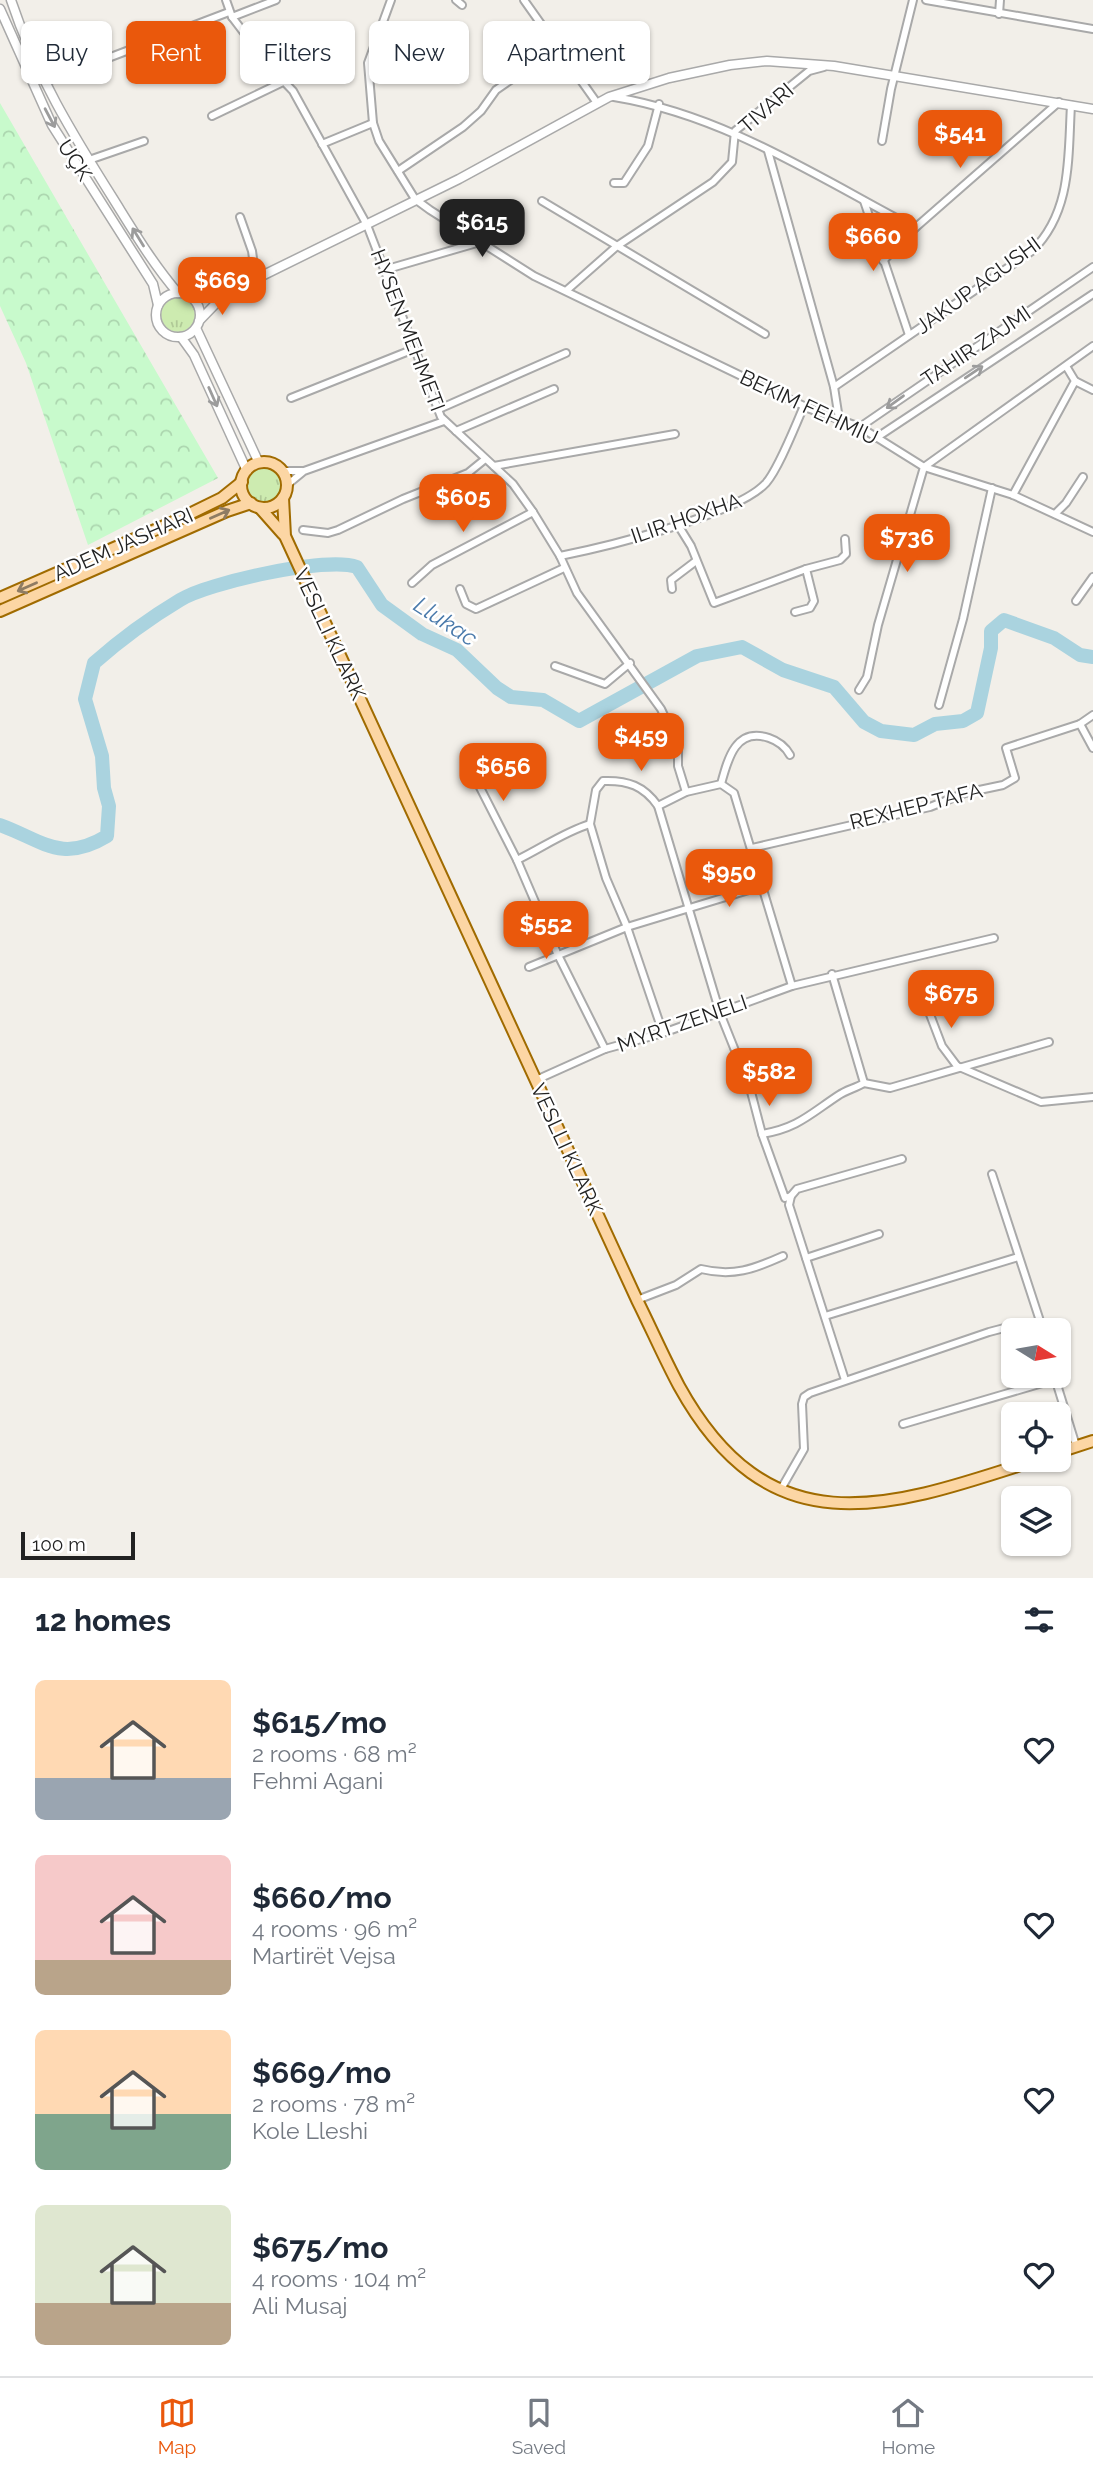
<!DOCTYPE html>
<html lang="en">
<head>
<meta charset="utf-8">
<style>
	:root { --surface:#fff; --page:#f6f6f7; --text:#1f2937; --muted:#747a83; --line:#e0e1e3; --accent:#ea580c }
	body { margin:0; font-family:Raleway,sans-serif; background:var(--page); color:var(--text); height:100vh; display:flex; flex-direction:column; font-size:26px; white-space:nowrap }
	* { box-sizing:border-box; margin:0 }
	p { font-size:23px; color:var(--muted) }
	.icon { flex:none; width:38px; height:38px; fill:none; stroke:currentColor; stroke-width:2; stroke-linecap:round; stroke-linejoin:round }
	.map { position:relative; height:1578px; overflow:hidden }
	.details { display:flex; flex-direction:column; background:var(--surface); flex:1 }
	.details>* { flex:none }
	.banner { position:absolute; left:21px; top:21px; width:700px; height:63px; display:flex; gap:14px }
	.needle { width:46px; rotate:101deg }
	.buttons { position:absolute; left:1001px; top:1318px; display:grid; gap:14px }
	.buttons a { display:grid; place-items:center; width:70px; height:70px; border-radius:10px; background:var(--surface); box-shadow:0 2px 5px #0004; font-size:35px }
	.scale { position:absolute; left:21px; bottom:18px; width:114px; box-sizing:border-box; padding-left:7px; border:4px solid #222; border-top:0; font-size:19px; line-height:24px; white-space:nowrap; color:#222; -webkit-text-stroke:5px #fff; paint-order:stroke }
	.price { position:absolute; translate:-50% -60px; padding:0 16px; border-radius:14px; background:var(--accent); color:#fff; font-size:23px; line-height:46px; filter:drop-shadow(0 2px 4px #0008) }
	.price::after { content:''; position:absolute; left:50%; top:42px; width:21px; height:16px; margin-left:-10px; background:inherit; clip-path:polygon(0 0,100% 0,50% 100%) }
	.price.selected { background:#222; color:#fff }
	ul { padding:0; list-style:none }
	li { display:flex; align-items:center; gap:21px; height:175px; padding:0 35px }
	li span { display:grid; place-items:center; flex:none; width:196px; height:140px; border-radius:10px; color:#555 }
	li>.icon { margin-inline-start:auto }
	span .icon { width:84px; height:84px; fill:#fffc; stroke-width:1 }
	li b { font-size:30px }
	h2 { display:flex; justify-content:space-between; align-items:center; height:84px; padding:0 35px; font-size:30px }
	.tag { padding:0 24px; border-radius:10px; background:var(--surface); box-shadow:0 2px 5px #0004; font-size:24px; line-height:63px }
	.tag.selected { background:var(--accent); color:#fff }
	.tabs { display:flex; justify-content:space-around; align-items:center; height:98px; border-top:2px solid var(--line); background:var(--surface); font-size:19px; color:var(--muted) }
	.tabs a { display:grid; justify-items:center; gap:4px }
	.tabs .selected { color:var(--accent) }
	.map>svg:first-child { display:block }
	.grass { fill:url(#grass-tufts) }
	.park { fill:url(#park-crowns) }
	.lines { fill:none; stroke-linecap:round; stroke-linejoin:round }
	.river { stroke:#aad3df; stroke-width:14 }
	.minor-casing { stroke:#a9a9a9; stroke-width:10 }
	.tertiary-casing { stroke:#a9a9a9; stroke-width:11 }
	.primary-casing { stroke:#a06b00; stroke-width:14 }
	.minor { stroke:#fff; stroke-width:6 }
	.tertiary { stroke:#fff; stroke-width:8 }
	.primary { stroke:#fcd6a4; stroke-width:10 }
	.oneway { stroke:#9c9c9c }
	.oneway2 { stroke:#8f7c63 }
	.labels { text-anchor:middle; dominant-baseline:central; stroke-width:5; stroke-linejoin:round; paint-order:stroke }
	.street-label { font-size:21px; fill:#222; stroke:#fff }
	.water-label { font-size:23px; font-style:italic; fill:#4a7aab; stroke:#fff }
</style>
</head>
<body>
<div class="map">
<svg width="1093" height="1578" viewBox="0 0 1093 1578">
	<defs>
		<pattern id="grass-tufts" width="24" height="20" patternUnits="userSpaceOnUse" patternTransform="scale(1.75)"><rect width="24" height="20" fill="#cdebb0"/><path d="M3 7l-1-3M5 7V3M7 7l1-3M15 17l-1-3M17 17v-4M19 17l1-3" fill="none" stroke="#b0c997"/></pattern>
		<pattern id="park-crowns" width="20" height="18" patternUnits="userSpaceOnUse" patternTransform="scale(1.75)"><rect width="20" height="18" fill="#c8facc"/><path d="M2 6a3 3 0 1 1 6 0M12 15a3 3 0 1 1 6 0" fill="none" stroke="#acd6af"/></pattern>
	</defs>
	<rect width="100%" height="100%" fill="#f2efe9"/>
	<!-- grass -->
	<g class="grass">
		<circle cx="178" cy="315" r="17"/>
		<circle cx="265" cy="485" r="17"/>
	</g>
	<!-- park -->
	<path class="park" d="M0,103L218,478L88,545L26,363L0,306Z"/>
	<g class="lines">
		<!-- river -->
		<path class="river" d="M0,825C42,840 61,864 107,836L109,806L104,788L102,756L85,699L94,663C120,640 150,618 180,600C207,583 327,556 357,567L382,605L422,634L457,650L497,688L511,697L543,700L579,721L697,656L742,647L783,670L834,687L864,722L881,731L914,735L935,724L963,721L977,713L991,648V631L1004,620L1054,638L1080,655L1093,657"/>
		<!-- minor casing -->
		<g class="minor-casing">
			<g id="minor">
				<path d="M226,0L232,17L270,67L293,91L367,225L441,417L513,484L533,512L560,556L577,593L661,709L678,745V766L686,792"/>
				<path d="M391,0L368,63L373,123L379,141L415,199L430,210L534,276L810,409L860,427L924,467L1013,495L1093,532"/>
				<path d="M456,0L462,5"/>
				<path d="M524,0L597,103"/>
				<path d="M926,0L1093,29"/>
				<path d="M999,14L1000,0"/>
				<path d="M232,17L276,0"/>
				<path d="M45,82L229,12"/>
				<path d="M614,97C724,115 816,176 915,228"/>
				<path d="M212,116L283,82"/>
				<path d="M882,141L891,89L913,0"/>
				<path d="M322,144L373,123"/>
				<path d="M768,151L834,387L839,419"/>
				<path d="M89,160L144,141"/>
				<path d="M398,171L463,127L481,111L496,90L556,49"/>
				<path d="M614,183H624L648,146L659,104"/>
				<path d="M542,201L765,334"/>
				<path d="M864,201L909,335"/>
				<path d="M240,217L252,251L256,280"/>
				<path d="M883,261L915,228L1059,102"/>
				<path d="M384,270L480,242"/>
				<path d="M567,290L617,246L713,182L732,162L735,131L809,71L824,67"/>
				<path d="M1075,381L1093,390"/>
				<path d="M834,387L1032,251C1072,212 1068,157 1071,105"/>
				<path d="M291,398L414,349"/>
				<path d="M439,409L566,353"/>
				<path d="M860,427L1093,267"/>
				<path d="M456,431L554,389"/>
				<path d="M876,438L1093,294"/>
				<path d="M494,466L675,434"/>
				<path d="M282,471H302"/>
				<path d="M287,485L304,471L444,421"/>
				<path d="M1013,495L1075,381L1066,366"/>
				<path d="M1055,514L1066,503L1083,477"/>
				<path d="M678,525L691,546L714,603L806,569L814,601L810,608L795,612"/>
				<path d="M303,530L328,533L338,530L403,499L468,473L484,460"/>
				<path d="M560,556C605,547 737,515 766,483C779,468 795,426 804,406"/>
				<path d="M806,569L840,560L846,554L845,539"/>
				<path d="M412,583L432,565L533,512"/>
				<path d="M460,589L466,604L476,609L564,568"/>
				<path d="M672,589L671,580L696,561"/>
				<path d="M1076,601L1093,577"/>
				<path d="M555,666L605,684L630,663"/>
				<path d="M859,690L867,677L878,625L924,467L1093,346"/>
				<path d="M939,705L963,619L992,488"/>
				<path d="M1080,724L1093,748"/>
				<path d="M465,758L517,860L557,953L605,1049"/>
				<path d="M721,784C728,758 736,727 769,738C778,741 785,746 790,755"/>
				<path d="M658,806L686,792L721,784L734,793L792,986"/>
				<path d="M752,848L930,807L965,793L1003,785L1015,778L1006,748L1080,724L1093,715"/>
				<path d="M517,860C542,848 564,832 590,824"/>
				<path d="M529,967L627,927L762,886"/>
				<path d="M832,974L864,1083"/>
				<path d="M926,1004L942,1046L957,1066"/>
				<path d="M663,1033L627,927L606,878L590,824L596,790L603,781C628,780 644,786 658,806L720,1013L750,1088L762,1134L785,1198L791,1196"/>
				<path d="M957,1066L1041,1102L1093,1097"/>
				<path d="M536,1080L605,1049L663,1033L792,986L994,938"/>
				<path d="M864,1083L890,1088L1049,1042"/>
				<path d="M762,1134C798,1128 810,1114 839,1095C846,1090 856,1088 864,1083"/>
				<path d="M992,1174L1041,1324"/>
				<path d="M806,1258L879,1234"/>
				<path d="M637,1300L676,1285L701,1269C733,1277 754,1269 783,1256"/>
				<path d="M825,1316L1018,1257"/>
				<path d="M1055,1378L1076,1446"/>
				<path d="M845,1380L789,1205L791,1196L797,1189L902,1159"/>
				<path d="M903,1424L1056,1379"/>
				<path d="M781,1489L804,1449L802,1404L804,1397L810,1393L989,1332L1023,1323L1041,1324L1043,1330"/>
			</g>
		</g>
		<!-- tertiary casing -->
		<g class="tertiary-casing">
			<g id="tertiary">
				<path d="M11,0C35,73 73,135 114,200C134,232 153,264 178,293"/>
				<path d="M0,9L52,125L153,284L158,305"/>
				<circle cx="178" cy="315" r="22"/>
				<path d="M186,294H225"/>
				<path d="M199,321L225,294L459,179L609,97L669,78L730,65L767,61L834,66L1093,109"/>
				<path d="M196,328L259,463"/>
				<path d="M181,337L194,355L247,471"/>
			</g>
		</g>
		<!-- primary casing -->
		<g class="primary-casing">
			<g id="primary">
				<circle cx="264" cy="485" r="23"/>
				<path d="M283,498L285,536L637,1300C651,1328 664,1358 679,1386C770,1551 889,1508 1036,1460"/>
				<path d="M260,508L283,534"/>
				<path d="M0,598L171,523L222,498L242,482"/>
				<path d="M0,611L227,511L251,503"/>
				<path d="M1059,1452L1093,1441"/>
			</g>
		</g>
		<!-- minor -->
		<use href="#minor" class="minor"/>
		<!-- tertiary -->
		<use href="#tertiary" class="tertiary"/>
		<!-- primary -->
		<use href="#primary" class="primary"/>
	</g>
	<!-- one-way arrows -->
	<defs><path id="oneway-shaft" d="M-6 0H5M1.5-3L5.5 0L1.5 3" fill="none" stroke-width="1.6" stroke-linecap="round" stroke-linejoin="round" transform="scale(1.75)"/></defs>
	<g class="oneway">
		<use href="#oneway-shaft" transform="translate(50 118) rotate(62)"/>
		<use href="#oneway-shaft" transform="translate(138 237) rotate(-122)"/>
		<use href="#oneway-shaft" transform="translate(974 372) rotate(-34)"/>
		<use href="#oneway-shaft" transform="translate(213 397) rotate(66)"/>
		<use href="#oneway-shaft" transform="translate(895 402) rotate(144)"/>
	</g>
	<g class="oneway2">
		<use href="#oneway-shaft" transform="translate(220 514) rotate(-24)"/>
		<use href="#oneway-shaft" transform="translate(27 587) rotate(156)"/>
	</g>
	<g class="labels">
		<!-- street labels -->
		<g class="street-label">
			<text transform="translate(766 108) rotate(-41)">TIVARI</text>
			<text transform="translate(75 160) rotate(57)">UÇK</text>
			<text transform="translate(978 285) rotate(-36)">JAKUP AGUSHI</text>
			<text transform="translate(408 330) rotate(69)">HYSEN MEHMETI</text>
			<text transform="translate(976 346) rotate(-34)">TAHIR ZAJMI</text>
			<text transform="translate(809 407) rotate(25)">BEKIM FEHMIU</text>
			<text transform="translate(686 518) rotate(-19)">ILIR HOXHA</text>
			<text transform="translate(123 544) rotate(-24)">ADEM JASHARI</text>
			<text transform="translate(330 634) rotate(65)">VESLLI KLARK</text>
			<text transform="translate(916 806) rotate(-14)">REXHEP TAFA</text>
			<text transform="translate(682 1023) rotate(-19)">MYRT ZENELI</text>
			<text transform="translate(567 1149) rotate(65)">VESLLI KLARK</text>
		</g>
		<!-- water labels -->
		<g class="water-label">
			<text transform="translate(446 621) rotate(33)">Llukac</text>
		</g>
	</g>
</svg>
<div class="buttons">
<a><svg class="needle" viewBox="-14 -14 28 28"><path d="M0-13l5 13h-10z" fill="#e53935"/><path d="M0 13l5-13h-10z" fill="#747a83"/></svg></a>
<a><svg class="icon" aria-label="locate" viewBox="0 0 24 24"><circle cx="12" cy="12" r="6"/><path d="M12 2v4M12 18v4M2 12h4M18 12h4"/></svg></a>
<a><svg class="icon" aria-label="layers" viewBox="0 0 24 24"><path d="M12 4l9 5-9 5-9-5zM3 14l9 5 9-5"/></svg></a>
</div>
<div class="scale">100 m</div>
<b class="price" style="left:960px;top:170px">$541</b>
<b class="price selected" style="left:482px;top:259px">$615</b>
<b class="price" style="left:873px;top:273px">$660</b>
<b class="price" style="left:222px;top:317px">$669</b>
<b class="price" style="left:463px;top:534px">$605</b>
<b class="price" style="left:907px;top:574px">$736</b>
<b class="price" style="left:641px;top:773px">$459</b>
<b class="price" style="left:503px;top:803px">$656</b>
<b class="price" style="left:729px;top:909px">$950</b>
<b class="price" style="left:546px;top:961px">$552</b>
<b class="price" style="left:951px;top:1030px">$675</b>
<b class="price" style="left:769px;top:1108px">$582</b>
<div class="banner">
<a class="tag">Buy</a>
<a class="tag selected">Rent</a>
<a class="tag">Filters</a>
<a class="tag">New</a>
<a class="tag">Apartment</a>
</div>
</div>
<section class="details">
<h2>12 homes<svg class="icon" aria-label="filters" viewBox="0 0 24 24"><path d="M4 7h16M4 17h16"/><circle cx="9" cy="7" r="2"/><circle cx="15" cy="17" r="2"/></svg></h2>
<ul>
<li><span style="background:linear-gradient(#ffd9b3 70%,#9aa5b1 0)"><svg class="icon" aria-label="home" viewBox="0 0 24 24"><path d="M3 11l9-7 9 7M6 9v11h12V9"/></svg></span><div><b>$615/mo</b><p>2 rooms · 68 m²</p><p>Fehmi Agani</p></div><svg class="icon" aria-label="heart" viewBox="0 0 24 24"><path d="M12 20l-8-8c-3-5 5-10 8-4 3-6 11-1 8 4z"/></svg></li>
<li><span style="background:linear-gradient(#f6c9c9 75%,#b9a48a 0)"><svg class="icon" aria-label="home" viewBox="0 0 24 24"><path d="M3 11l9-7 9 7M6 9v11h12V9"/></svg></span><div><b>$660/mo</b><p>4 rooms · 96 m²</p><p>Martirët Vejsa</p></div><svg class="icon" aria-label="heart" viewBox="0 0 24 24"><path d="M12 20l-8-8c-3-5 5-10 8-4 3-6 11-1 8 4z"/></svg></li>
<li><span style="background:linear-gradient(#ffd9b3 60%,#7fa58c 0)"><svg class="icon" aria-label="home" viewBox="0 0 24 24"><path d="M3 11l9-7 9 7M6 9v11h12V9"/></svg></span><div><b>$669/mo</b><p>2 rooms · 78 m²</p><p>Kole Lleshi</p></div><svg class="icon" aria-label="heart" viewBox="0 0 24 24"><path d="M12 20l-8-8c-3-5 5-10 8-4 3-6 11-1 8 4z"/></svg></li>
<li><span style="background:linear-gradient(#dfe7d0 70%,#b9a48a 0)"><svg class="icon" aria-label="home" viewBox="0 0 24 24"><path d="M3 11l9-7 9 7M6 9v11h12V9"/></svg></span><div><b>$675/mo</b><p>4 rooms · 104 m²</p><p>Ali Musaj</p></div><svg class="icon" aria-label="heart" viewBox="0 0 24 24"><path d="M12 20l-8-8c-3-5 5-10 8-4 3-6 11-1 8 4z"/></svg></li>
</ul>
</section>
<nav class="tabs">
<a class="selected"><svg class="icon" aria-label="map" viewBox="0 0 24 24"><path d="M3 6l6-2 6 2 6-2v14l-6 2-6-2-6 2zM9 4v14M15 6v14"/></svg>Map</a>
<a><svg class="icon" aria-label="saved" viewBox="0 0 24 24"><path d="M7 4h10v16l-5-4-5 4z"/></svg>Saved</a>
<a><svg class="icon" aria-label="home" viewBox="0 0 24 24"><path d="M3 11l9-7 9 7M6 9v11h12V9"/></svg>Home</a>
</nav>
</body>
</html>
